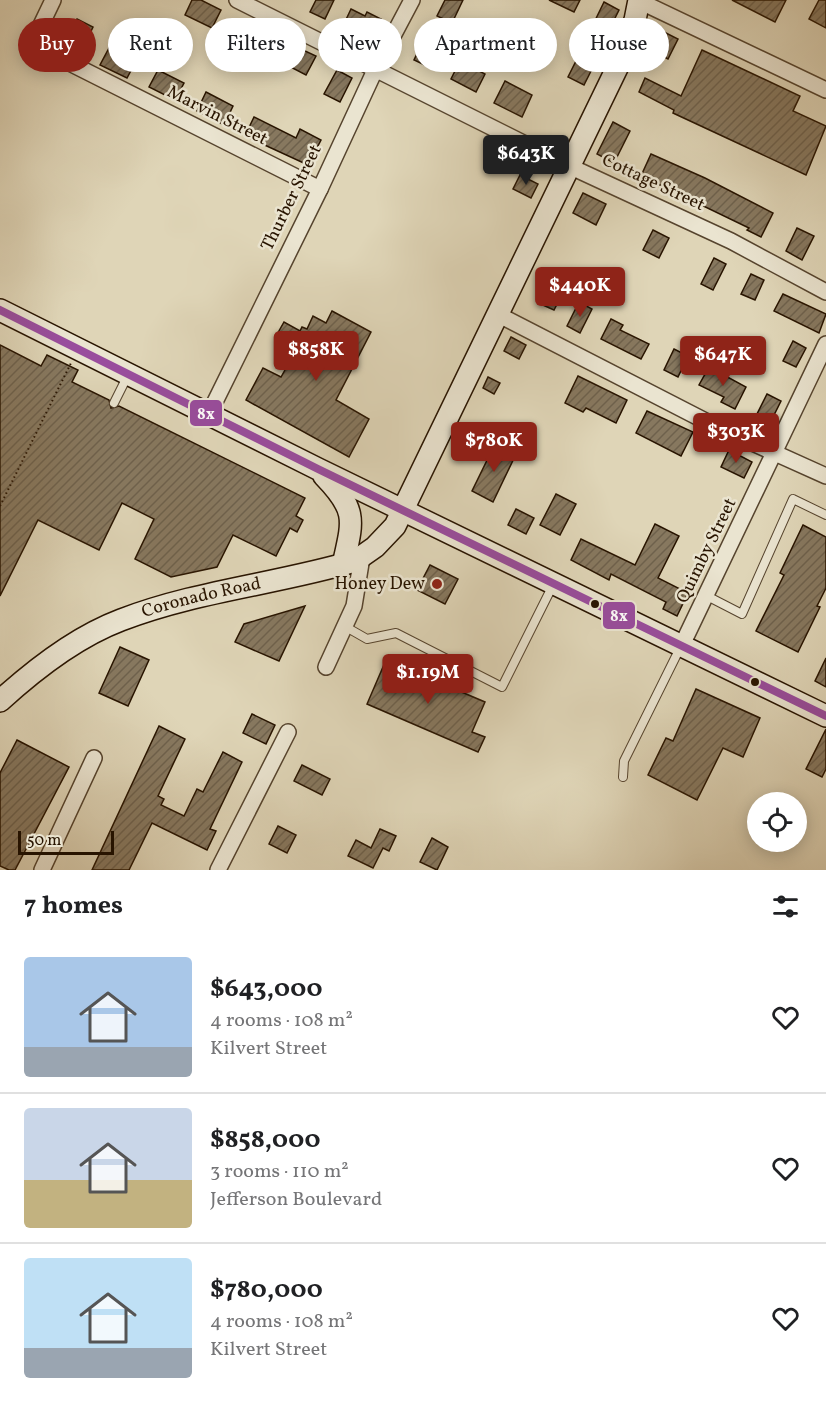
<!DOCTYPE html>
<html lang="en">
<head>
<meta charset="utf-8">
<style>
	:root { --surface:#fff; --page:#f2f2f2; --text:#202124; --muted:#757577; --line:#e0e0e0; --accent:#8f2418 }
	body { margin:0; font-family:Vollkorn,serif; background:var(--page); color:var(--text); height:100vh; display:flex; flex-direction:column; font-size:22px; white-space:nowrap }
	* { box-sizing:border-box; margin:0 }
	p { font-size:20px; color:var(--muted) }
	.icon { flex:none; width:33px; height:33px; fill:none; stroke:currentColor; stroke-width:2; stroke-linecap:round; stroke-linejoin:round }
	.map { position:relative; height:870px; overflow:hidden }
	.side { display:flex; flex-direction:column; background:var(--surface); flex:1 }
	.side>* { flex:none }
	.hud { position:absolute; left:18px; top:18px; width:790px; height:54px; display:flex; gap:12px }
	.controls { position:absolute; left:747px; top:792px; display:grid; gap:12px }
	.controls a { display:grid; place-items:center; width:60px; height:60px; border-radius:50%; background:var(--surface); box-shadow:0 3px 15px #0003; font-size:30px }
	.scale { position:absolute; left:18px; bottom:15px; width:96px; box-sizing:border-box; padding-left:6px; border:3px solid #281400; border-top:0; font-size:16px; line-height:21px; white-space:nowrap; color:#281400; -webkit-text-stroke:4px #eae4d0; paint-order:stroke }
	.price { position:absolute; translate:-50% -51px; padding:0 14px; border-radius:6px; background:var(--accent); color:#fff; font-size:20px; line-height:39px; filter:drop-shadow(0 2px 3px #0008) }
	.price::after { content:''; position:absolute; left:50%; top:36px; width:18px; height:14px; margin-left:-9px; background:inherit; clip-path:polygon(0 0,100% 0,50% 100%) }
	.price.current { background:#222; color:#fff }
	ul { padding:0; list-style:none }
	li { display:flex; align-items:center; gap:18px; height:150px; padding:0 24px }
	li+li { border-top:2px solid var(--line) }
	li span { display:grid; place-items:center; flex:none; width:168px; height:120px; border-radius:6px; color:#555 }
	li>.icon { margin-inline-start:auto }
	span .icon { width:72px; height:72px; fill:#fffc; stroke-width:1 }
	li b { font-size:26px }
	h2 { display:flex; justify-content:space-between; align-items:center; height:72px; padding:0 24px; font-size:26px }
	.tag { padding:0 21px; border-radius:27px; background:var(--surface); box-shadow:0 3px 15px #0003; font-size:21px; line-height:54px }
	.tag.current { background:var(--accent); color:#fff }
	.map>svg:first-child { display:block }
	.building { fill:url(#building-hatch); stroke:#281400; stroke-width:1.5 }
	.lines { fill:none; stroke-linecap:round; stroke-linejoin:round }
	.lane-casing { stroke:#56442e; stroke-width:10 }
	.street-casing { stroke:#56442e; stroke-width:18 }
	.secondary-casing { stroke:#281400; stroke-width:24 }
	.path { stroke:#281400; stroke-width:2; stroke-dasharray:1.5 3; stroke-linecap:butt }
	.lane { stroke:#eae4d0; stroke-width:8 }
	.street { stroke:#eae4d0; stroke-width:15 }
	.secondary { stroke:#eae4d0; stroke-width:21 }
	.bus-1-casing { stroke:#eae4d0; stroke-width:12 }
	.bus-1 { stroke:#994d9d; stroke-width:8 }
	.poi-dot { fill:#8f2418; stroke:#eae4d0; stroke-width:2 }
	.bus-dot { fill:#281400; stroke:#eae4d0; stroke-width:2 }
	.labels { text-anchor:middle; dominant-baseline:central; stroke-width:5; stroke-linejoin:round; paint-order:stroke }
	.street-label { font-size:18px; fill:#281400; stroke:#eae4d0 }
	.poi-label { font-size:18px; fill:#281400; stroke:#eae4d0; text-anchor:end }
	.line-badge { stroke:#eae4d0; stroke-width:2 }
	.badge-label { font-size:16px; text-anchor:middle; font-weight:bold; fill:#fff }
</style>
</head>
<body>
<div class="map">
<svg width="826" height="870" viewBox="0 0 826 870">
	<defs>
		<pattern id="building-hatch" width="6" height="6" patternUnits="userSpaceOnUse" patternTransform="scale(1.5)"><rect width="6" height="6" fill="#87785f"/><path d="M-1 1l2-2M0 6l6-6M5 7l2-2" fill="none" stroke="#6e614c"/></pattern>
	</defs>
	<rect width="100%" height="100%" fill="#dfd5b7"/>
	<filter id="stains"><feTurbulence type="fractalNoise" baseFrequency=".00333" numOctaves="4"/><feColorMatrix values="0 0 0 0 .2 0 0 0 0 .09 0 0 0 0 .02 0 0 0 .5 -.17"/></filter>
	<radialGradient id="worn" r=".72"><stop offset=".6" stop-color="#630" stop-opacity="0"/><stop offset="1" stop-color="#630" stop-opacity=".3"/></radialGradient>
	<!-- building -->
	<g class="building">
		<path d="M192,0H201L221,10L212,28L185,15Z"/>
		<path d="M316,0H334L325,19L310,12Z"/>
		<path d="M445,0H463L452,23L437,16Z"/>
		<path d="M549,0H580L574,12Z"/>
		<path d="M732,0H786L775,22Z"/>
		<path d="M819,0H826V28L809,19Z"/>
		<path d="M604,2L619,10L605,38L590,31Z"/>
		<path d="M351,9L365,16L367,12L381,19L371,40L342,28Z"/>
		<path d="M77,19L93,27L81,52L65,44Z"/>
		<path d="M242,20L266,32L258,48L234,36Z"/>
		<path d="M662,31L678,39L668,59L653,51Z"/>
		<path d="M426,35L443,43L431,68L414,60Z"/>
		<path d="M288,43L316,56L306,75L279,61Z"/>
		<path d="M109,48L136,61L127,78L100,65Z"/>
		<path d="M582,49L598,57L584,85L568,77Z"/>
		<path d="M702,50L800,96L793,111L826,126L806,175L673,113L674,110L639,92L645,78L681,96Z"/>
		<path d="M460,61L485,74L476,92L451,79Z"/>
		<path d="M158,70L184,83L175,100L149,87Z"/>
		<path d="M337,70L352,78L340,102L324,94Z"/>
		<path d="M505,81L532,95L522,117L494,103Z"/>
		<path d="M206,92L233,106L224,125L197,111Z"/>
		<path d="M254,117L296,138L300,129L321,140L308,165L245,136Z"/>
		<path d="M613,122L630,131L614,163L597,154Z"/>
		<path d="M651,154L705,178L773,213L761,237L747,230L749,228L641,176Z"/>
		<path d="M520,175L538,184L531,198L513,189Z"/>
		<path d="M583,193L606,204L596,225L573,213Z"/>
		<path d="M797,228L814,236L802,260L786,251Z"/>
		<path d="M653,230L669,238L659,258L643,250Z"/>
		<path d="M714,258L726,264L713,290L701,284Z"/>
		<path d="M555,269L571,277L554,310L538,303Z"/>
		<path d="M751,274L764,280L755,300L741,294Z"/>
		<path d="M783,294L826,314L819,333L774,311Z"/>
		<path d="M579,302L592,309L580,333L567,326Z"/>
		<path d="M332,311L371,332L336,400L369,419L349,457L246,400L263,368L281,377L294,354L289,352L291,347L275,338L284,322L300,331L302,327L307,329L313,316L326,323Z"/>
		<path d="M611,319L623,325L620,330L649,344L641,359L601,339Z"/>
		<path d="M511,337L526,345L519,359L504,351Z"/>
		<path d="M793,341L806,348L796,367L783,361Z"/>
		<path d="M0,345L41,366L47,355L78,370L72,382L109,400L111,408L119,406L305,498L296,516L303,520L297,532L290,528L276,556L233,535L217,567L171,577L135,559L154,519L122,503L99,550L38,520L0,596Z"/>
		<path d="M674,349L688,356L678,377L664,370Z"/>
		<path d="M709,367L746,387L735,409L721,402L724,397L699,385Z"/>
		<path d="M578,376L627,400L616,423L586,408L583,412L565,403Z"/>
		<path d="M488,377L500,383L494,394L483,388Z"/>
		<path d="M767,394L781,401L771,421L757,414Z"/>
		<path d="M647,411L693,432L681,456L636,433Z"/>
		<path d="M495,444L516,454L493,502L472,491Z"/>
		<path d="M729,450L752,462L744,478L721,467Z"/>
		<path d="M556,494L576,504L560,535L540,525Z"/>
		<path d="M516,509L534,518L526,534L508,525Z"/>
		<path d="M655,524L679,536L658,578L688,593L677,616L663,609L666,602L611,574L609,580L571,560L581,539L635,565Z"/>
		<path d="M803,525L826,537V588L817,606L820,607L798,652L756,631L784,575L780,573Z"/>
		<path d="M430,565L458,579L445,604L417,590Z"/>
		<path d="M305,606L279,661L235,642L244,624Z"/>
		<path d="M120,647L149,660L128,706L99,693Z"/>
		<path d="M826,658V687L815,681Z"/>
		<path d="M386,660L485,702L472,732L485,737L478,752L367,704Z"/>
		<path d="M696,689L760,718L743,757L723,748L697,800L648,775L666,738L673,741Z"/>
		<path d="M252,714L275,725L266,744L243,733Z"/>
		<path d="M159,726L185,739L158,796L164,799L161,805L184,816L197,789L203,792L223,752L242,762L210,829L216,831L207,850L152,823L129,870H92Z"/>
		<path d="M826,729V769L822,777L806,769Z"/>
		<path d="M17,740L69,767L15,870H9L0,866V773Z"/>
		<path d="M302,765L330,779L322,795L294,781Z"/>
		<path d="M278,826L296,835L287,853L269,844Z"/>
		<path d="M380,829L396,836L389,851L383,848L373,868L348,856L356,840L371,848Z"/>
		<path d="M432,838L448,847L437,870L420,862Z"/>
	</g>
	<g class="lines">
		<!-- lane casing -->
		<g class="lane-casing">
			<g id="lane">
				<path d="M114,403L128,375"/>
				<path d="M707,596L742,614L793,499L826,515"/>
				<path d="M346,627L367,639L396,633L502,687L553,585"/>
				<path d="M623,777L624,761L680,648"/>
			</g>
		</g>
		<!-- street casing -->
		<g class="street-casing">
			<g id="street">
				<path d="M53,0L32,44L320,189"/>
				<path d="M237,0L569,166L731,241L826,292"/>
				<path d="M637,0L826,90"/>
				<path d="M497,314L715,426L826,476"/>
				<path d="M209,414L320,189L376,68L412,0"/>
				<path d="M682,645L826,344"/>
				<path d="M326,667L354,606L362,557"/>
				<path d="M42,870L94,758"/>
				<path d="M218,870L288,732"/>
			</g>
		</g>
		<!-- secondary casing -->
		<g class="secondary-casing">
			<g id="secondary">
				<path d="M0,310L318,469L826,716"/>
				<path d="M324,476C358,511 353,520 343,565"/>
				<path id="s1" d="M0,701C35,669 76,637 121,620C196,591 277,584 355,561L375,547L395,526L617,68L635,20L639,0"/>
			</g>
		</g>
		<!-- path -->
		<path class="path" d="M0,506L71,363"/>
		<!-- lane -->
		<use href="#lane" class="lane"/>
		<!-- street -->
		<use href="#street" class="street"/>
		<!-- secondary -->
		<use href="#secondary" class="secondary"/>
		<!-- bus-1 casing -->
		<g class="bus-1-casing">
			<path id="bus-1" d="M0,310L318,469L826,716"/>
		</g>
		<!-- bus-1 -->
		<use href="#bus-1" class="bus-1"/>
	</g>
	<!-- markers -->
	<circle class="poi-dot" cx="437" cy="584" r="6"/>
	<g class="bus-dot">
		<circle cx="595" cy="604" r="5"/>
		<circle cx="755" cy="682" r="5"/>
	</g>
	<g class="labels">
		<!-- street labels -->
		<g class="street-label">
			<text transform="translate(217 116) rotate(27)">Marvin Street</text>
			<text transform="translate(653 183) rotate(25)">Cottage Street</text>
			<text transform="translate(292 198) rotate(-64)">Thurber Street</text>
			<text transform="translate(707 551) rotate(-64)">Quimby Street</text>
			<text stroke="none"><textPath href="#s1" startOffset="230">Coronado Road</textPath></text>
		</g>
		<!-- poi labels -->
		<g class="poi-label">
			<text x="425" y="584">Honey Dew</text>
		</g>
	</g>
	<g class="line-badge">
		<rect x="189" y="399" width="34" height="28" rx="6" fill="#994d9d"/>
		<rect x="602" y="601" width="34" height="29" rx="6" fill="#994d9d"/>
	</g>
	<g class="badge-label">
		<text x="206" y="419">8x</text>
		<text x="619" y="621">8x</text>
	</g>
	<rect width="100%" height="100%" filter="url(#stains)"/>
	<rect width="100%" height="100%" fill="url(#worn)"/>
</svg>
<div class="controls">
<a><svg class="icon" aria-label="locate" viewBox="0 0 24 24"><circle cx="12" cy="12" r="6"/><path d="M12 2v4M12 18v4M2 12h4M18 12h4"/></svg></a>
</div>
<div class="scale">50 m</div>
<b class="price current" style="left:526px;top:186px">$643K</b>
<b class="price" style="left:580px;top:318px">$440K</b>
<b class="price" style="left:316px;top:382px">$858K</b>
<b class="price" style="left:723px;top:387px">$647K</b>
<b class="price" style="left:736px;top:464px">$303K</b>
<b class="price" style="left:494px;top:473px">$780K</b>
<b class="price" style="left:428px;top:705px">$1.19M</b>
<div class="hud">
<a class="tag current">Buy</a>
<a class="tag">Rent</a>
<a class="tag">Filters</a>
<a class="tag">New</a>
<a class="tag">Apartment</a>
<a class="tag">House</a>
</div>
</div>
<section class="side">
<h2>7 homes<svg class="icon" aria-label="filters" viewBox="0 0 24 24"><path d="M4 7h16M4 17h16"/><circle cx="9" cy="7" r="2"/><circle cx="15" cy="17" r="2"/></svg></h2>
<ul>
<li><span style="background:linear-gradient(#a9c7e8 75%,#9aa5b1 0)"><svg class="icon" aria-label="home" viewBox="0 0 24 24"><path d="M3 11l9-7 9 7M6 9v11h12V9"/></svg></span><div><b>$643,000</b><p>4 rooms · 108 m²</p><p>Kilvert Street</p></div><svg class="icon" aria-label="heart" viewBox="0 0 24 24"><path d="M12 20l-8-8c-3-5 5-10 8-4 3-6 11-1 8 4z"/></svg></li>
<li><span style="background:linear-gradient(#c9d6e8 60%,#c2b280 0)"><svg class="icon" aria-label="home" viewBox="0 0 24 24"><path d="M3 11l9-7 9 7M6 9v11h12V9"/></svg></span><div><b>$858,000</b><p>3 rooms · 110 m²</p><p>Jefferson Boulevard</p></div><svg class="icon" aria-label="heart" viewBox="0 0 24 24"><path d="M12 20l-8-8c-3-5 5-10 8-4 3-6 11-1 8 4z"/></svg></li>
<li><span style="background:linear-gradient(#bfe0f5 75%,#9aa5b1 0)"><svg class="icon" aria-label="home" viewBox="0 0 24 24"><path d="M3 11l9-7 9 7M6 9v11h12V9"/></svg></span><div><b>$780,000</b><p>4 rooms · 108 m²</p><p>Kilvert Street</p></div><svg class="icon" aria-label="heart" viewBox="0 0 24 24"><path d="M12 20l-8-8c-3-5 5-10 8-4 3-6 11-1 8 4z"/></svg></li>
</ul>
</section>
</body>
</html>
